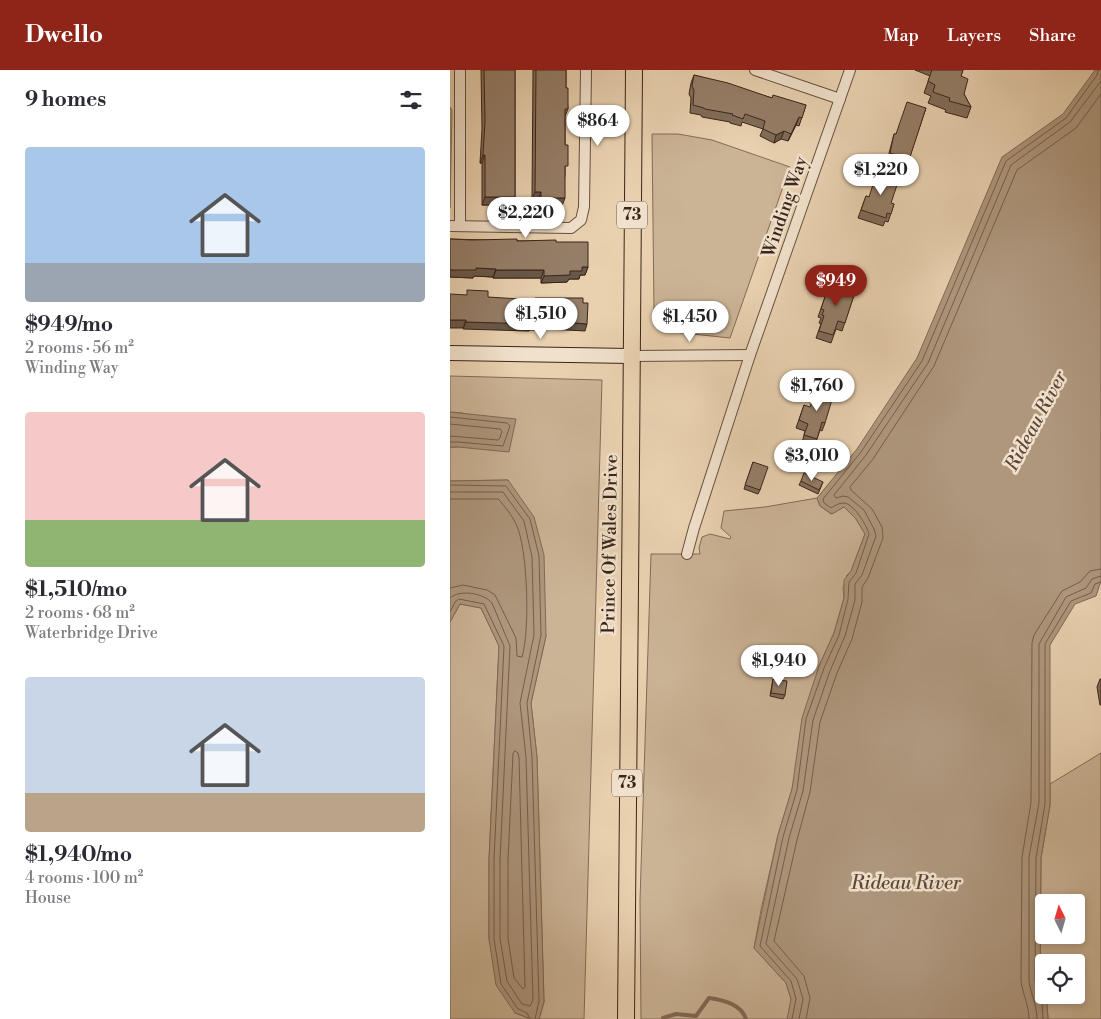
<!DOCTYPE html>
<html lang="en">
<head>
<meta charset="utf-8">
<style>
	:root { --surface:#fff; --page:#f7f7f7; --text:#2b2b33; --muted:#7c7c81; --accent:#8f2418 }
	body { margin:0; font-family:"Libre Bodoni",serif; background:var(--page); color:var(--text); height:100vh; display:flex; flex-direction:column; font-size:19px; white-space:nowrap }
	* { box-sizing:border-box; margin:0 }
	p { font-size:16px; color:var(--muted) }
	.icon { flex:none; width:28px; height:28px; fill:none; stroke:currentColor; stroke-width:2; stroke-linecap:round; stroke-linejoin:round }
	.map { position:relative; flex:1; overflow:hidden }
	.panel { display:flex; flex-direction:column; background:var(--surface); width:450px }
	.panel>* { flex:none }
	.needle { width:32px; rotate:355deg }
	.fabs { position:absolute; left:585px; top:824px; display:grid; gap:10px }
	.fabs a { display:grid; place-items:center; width:50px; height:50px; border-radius:5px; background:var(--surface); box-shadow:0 2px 8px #0003; font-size:25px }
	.price { position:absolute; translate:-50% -42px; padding:0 11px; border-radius:18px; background:#fff; color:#222; font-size:16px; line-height:32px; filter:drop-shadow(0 1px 2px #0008) }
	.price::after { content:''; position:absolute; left:50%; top:30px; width:15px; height:11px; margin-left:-8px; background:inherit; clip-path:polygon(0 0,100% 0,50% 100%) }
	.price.current { background:var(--accent); color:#fff }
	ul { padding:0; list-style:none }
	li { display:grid; align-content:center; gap:10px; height:265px; padding:0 25px }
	li span { display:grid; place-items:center; height:155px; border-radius:5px; color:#555 }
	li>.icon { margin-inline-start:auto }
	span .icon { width:90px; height:90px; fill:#fffc; stroke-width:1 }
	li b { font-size:21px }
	h2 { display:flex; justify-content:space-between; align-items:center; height:60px; padding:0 25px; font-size:21px }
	header { display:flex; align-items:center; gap:30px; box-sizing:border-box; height:70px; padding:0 25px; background:var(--accent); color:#fff }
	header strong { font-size:24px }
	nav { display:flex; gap:28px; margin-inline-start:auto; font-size:18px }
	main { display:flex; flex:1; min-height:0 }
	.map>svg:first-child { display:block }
	.green { fill:#cbb496; stroke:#826c58; fill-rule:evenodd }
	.water { fill:#ae977d; stroke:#806955 }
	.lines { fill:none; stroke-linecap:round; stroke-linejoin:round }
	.shore { stroke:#745e4b; stroke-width:1 }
	.stream { stroke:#806955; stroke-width:4 }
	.street-casing { stroke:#66503f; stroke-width:12 }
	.secondary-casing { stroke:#3a2519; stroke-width:16 }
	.primary-casing { stroke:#3a2519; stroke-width:18 }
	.street { stroke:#f1e1cc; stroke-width:10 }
	.secondary { stroke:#f1e1cc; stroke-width:14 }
	.primary { stroke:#e9d1b0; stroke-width:16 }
	.wall { fill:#806c59; stroke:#3a2519 }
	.shaded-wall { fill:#685849; stroke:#3a2519 }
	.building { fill:#957e68; stroke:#3a2519 }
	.labels { text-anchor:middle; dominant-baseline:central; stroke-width:5; stroke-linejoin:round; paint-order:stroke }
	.shield { fill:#f1e1cc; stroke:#715d4f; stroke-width:1 }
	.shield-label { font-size:16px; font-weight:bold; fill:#3a2519 }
	.street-label { font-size:18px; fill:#3a2519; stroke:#f1e1cc }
	.water-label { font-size:19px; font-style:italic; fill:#5d4737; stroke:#f1e1cc }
</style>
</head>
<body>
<header>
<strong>Dwello</strong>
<nav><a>Map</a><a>Layers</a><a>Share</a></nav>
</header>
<main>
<section class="panel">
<h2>9 homes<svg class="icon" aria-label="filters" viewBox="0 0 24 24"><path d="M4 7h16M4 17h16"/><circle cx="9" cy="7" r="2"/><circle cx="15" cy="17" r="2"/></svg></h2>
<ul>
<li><span style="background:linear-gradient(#a9c7e8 75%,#9aa5b1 0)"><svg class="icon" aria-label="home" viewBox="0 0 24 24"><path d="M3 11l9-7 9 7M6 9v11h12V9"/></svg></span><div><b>$949/mo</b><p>2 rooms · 56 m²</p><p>Winding Way</p></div></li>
<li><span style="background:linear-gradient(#f6c9c9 70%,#8fb573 0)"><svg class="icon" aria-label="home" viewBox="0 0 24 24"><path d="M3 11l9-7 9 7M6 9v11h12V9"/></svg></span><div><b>$1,510/mo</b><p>2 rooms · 68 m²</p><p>Waterbridge Drive</p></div></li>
<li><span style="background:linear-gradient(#c9d6e8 75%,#b9a48a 0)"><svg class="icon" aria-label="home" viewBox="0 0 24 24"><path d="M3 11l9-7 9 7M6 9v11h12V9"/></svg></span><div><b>$1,940/mo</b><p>4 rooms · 100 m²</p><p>House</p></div></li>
</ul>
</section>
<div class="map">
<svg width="651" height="949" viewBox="0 0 651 949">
	<rect width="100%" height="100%" fill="#e9d1b0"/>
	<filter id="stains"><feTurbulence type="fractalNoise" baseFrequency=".004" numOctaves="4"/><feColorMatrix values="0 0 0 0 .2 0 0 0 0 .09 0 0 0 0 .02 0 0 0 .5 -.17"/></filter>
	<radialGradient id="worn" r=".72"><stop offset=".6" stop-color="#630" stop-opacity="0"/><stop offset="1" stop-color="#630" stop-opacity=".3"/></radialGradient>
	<!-- green -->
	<g class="green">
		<path d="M0,37L2,40L0,138Z"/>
		<path d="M202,64H228L262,70L340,97L280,268L214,261L209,255L204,242Z"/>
		<path d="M0,306L152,310L134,949H89L94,932L87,687L81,633L96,566L58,410L0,411V377H8L13,343L0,342Z"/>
		<path d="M367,428L370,436L381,444L394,437L406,449L415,464L401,501L397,505L393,518L394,528L384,563L369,596L342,719L328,765L311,840L304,878L336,913L341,929L338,948L337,949H191L190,830L201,484H250L249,478L252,467L260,464L280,469L281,467L271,458L274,441L315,437Z"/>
		<path d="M10,534L31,538L49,576L39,789V869L65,943L81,949H0V552Z"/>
		<path d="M651,683V949H598C598,936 592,924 590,911L591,788L600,735V714ZM594,832H626V865H594ZM594,892H626V925H594Z"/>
	</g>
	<!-- water -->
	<g class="water">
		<path d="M645,0H651V511L646,526L625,534L600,575V735L591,788L590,911L592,923L597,931L598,949H337L341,929L336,913L304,878L328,765L342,719L352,648L369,596L384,563L394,528V510L401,501L415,464L406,449L394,437L382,444L370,436L367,428L407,379L467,288L552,87L613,44Z"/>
		<path d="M0,342L66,349L59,382L8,377H0Z"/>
		<path d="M58,410L84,447L94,485L96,566L81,633L87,687L94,932L89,949H81L65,943L46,915L39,869V789L49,576L31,538L10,534L0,552V411Z"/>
	</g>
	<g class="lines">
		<!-- shore -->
		<g class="shore">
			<path d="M0,347L57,353L60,356L53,376L8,372H0"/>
			<path d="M0,354L50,359L52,361L50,368L48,370L0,366"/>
			<path d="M0,415L56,416L80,449L89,486L91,565L77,633L82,687L89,931L85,949"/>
			<path d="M0,422H53L74,451L82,487L84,565L70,633L76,687L83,930L80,936L72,934L57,911L50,868V790L60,576L42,533C34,523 9,519 0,528"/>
			<path d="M0,429H48C55,436 62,446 66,454C78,478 80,562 72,587L67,586L66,568L45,525L37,520L13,515L0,518"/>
			<path d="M0,542L5,532L9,529L34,534L54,576L44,789V869L51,914L68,939L77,943L80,949"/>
			<path d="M65,681L68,683L69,688L75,917L73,919L64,908L58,868V790L63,684Z"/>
			<path d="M342,949L346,929L341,911L310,876L333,767L347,720L356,649L374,598L389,565L398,529L399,512L406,503L419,464C417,456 403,432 393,433C389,433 384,436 381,438L374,433L373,429L411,382L472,291L556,91L616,48L647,5L648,0"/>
			<path d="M349,949L353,929L347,909L316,874L339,768L353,721L363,650L380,601L395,566L405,530V514L412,505L426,466L424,459L414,440L398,427L393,426L386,428L384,425L416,385L478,293L561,95L620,52L651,11"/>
			<path d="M356,949L360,928L354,906L324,871L347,770L360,722L370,652L387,603L402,569L412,532V517L418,508L433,468L432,457L422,439L401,420L400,417L423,389L484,296L567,100L626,58L651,24"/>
			<path d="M579,949C579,935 573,925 571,911L572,787L581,733L582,573L584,565L612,521L630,512L640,501L651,499"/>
			<path d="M587,949C587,935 581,925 579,911V787L589,733V574L616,527L636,518L642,509L651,506"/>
			<path d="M593,949L592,932L587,921L585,911L586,788L595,734V574L621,531L641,523L645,514L651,512"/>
		</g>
		<!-- stream -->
		<path class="stream" d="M213,948L226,944L246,946L259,928C273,930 291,934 296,949"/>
		<!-- street casing -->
		<g class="street-casing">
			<g id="street">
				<path d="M305,0L390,29"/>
				<path d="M0,156L121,158L131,150L134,137L136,0"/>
				<path d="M10,156V0"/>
				<path d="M181,286L300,285"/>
				<path d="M237,484L244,458L300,285L400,0"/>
			</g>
		</g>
		<!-- secondary casing -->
		<g class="secondary-casing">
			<path id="secondary" d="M0,283L181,286"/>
		</g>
		<!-- primary casing -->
		<g class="primary-casing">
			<path id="primary" d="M176,949C178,633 183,316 184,0"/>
		</g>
		<!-- street -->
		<use href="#street" class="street"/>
		<!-- secondary -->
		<use href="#secondary" class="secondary"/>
		<!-- primary -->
		<use href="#primary" class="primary"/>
	</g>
	<!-- wall -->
	<g class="wall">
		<path d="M31,0H65V127L62,135H32V93H30L32,59Z"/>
		<path d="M83,0H116V18L118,39L115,46V104L112,136L88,135V130L82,129Z"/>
		<path d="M465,0H513L511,6L514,24L521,37L517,48L495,42L496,40L478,33L481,26L474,23L480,6Z"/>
		<path d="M244,5L322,28L356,35L349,56L346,55L338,71L331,69L324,73L310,66L313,59L292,52L291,56L280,53V52L252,47L251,45L240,43L241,28L239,24L241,13Z"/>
		<path d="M476,38L456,98L437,91L444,64H446Z"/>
		<path d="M416,126L444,134L438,152L435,151L433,156L408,148Z"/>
		<path d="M0,169L106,172L138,197L135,205H130L129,209H119L117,212L91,213V208H43V207L24,206L23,208L0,207Z"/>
		<path d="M406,219L392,261L386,259L381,273L366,268L371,254L369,253L371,248L368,247L376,224L378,225Z"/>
		<path d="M354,335L375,353L372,361L370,360L364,377L352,373L355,361L346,358Z"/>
		<path d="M303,392L310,420L308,424L294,419Z"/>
		<path d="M351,411L373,412L368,424L349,415Z"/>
		<path d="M323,609L335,625L333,629L320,626Z"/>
		<path d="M650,609H651V635H650L647,617Z"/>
	</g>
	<!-- shaded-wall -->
	<g class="shaded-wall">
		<path d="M349,47L346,55L338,71L341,64Z"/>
		<path d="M334,61L331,69L324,73L326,65Z"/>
		<path d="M33,85H35L32,93H30Z"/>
		<path d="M85,122H91L88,130L82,129Z"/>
		<path d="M35,127H65L62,135H32Z"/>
		<path d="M91,128H115L112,136L88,135Z"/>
		<path d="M132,197H138L135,205H130L129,209H119L117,212L91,213L94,206L120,201Z"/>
		<path d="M26,198L46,199L43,207L24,206L23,208L0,207V200Z"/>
		<path d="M46,200H94L91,208H43Z"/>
		<path d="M0,250H16L13,258H0Z"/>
		<path d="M100,251L137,254L135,261L98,259L97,260H80L79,261L13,259L16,252H82Z"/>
	</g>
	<!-- building -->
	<g class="building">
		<path d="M34,0H65V127H35V85H33L35,52Z"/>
		<path d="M86,0H116V18H118V39H115V75H118V96H115V128H91V122H85Z"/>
		<path d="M482,0H513L511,6L518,9L514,24L521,37L499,31L500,28L483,22L485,15L478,11Z"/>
		<path d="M244,5L278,13L322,28L323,25L356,35L352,48L349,47L341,64L334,61L326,65L313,59L315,51L295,44L293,49L282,45L283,44L255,39L254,38L243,35L244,20L242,16Z"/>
		<path d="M457,32L476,38L459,90L440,83L444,64H446Z"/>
		<path d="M427,102L449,109L441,133L444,134L441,144L437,143L436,148L411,140L416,126L419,127Z"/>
		<path d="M0,169L22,170L67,169V171L106,170V172H138V197H132V201H120V205L94,206V200H46V199L26,198V200H0Z"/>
		<path d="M383,212L406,219L395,253L388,251L383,265L369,261L374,246L372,245L374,240L371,239L376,224L378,225Z"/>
		<path d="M17,220L38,221V227L85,230V228H133V233H138L137,254L100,251V253L82,252V254L16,252V250H0V224L17,225Z"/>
		<path d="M367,317L384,323L375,353L372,352L367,369L354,365L358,354L349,350L354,335L360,337Z"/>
		<path d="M303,392L318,397L310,420L295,415Z"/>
		<path d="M354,403L373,412L369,420L351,411Z"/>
		<path d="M323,609L337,611L335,625L321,623Z"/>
	</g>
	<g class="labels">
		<!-- shield labels -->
		<g class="shield">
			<rect x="167" y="131.5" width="30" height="27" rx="4"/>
			<rect x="162" y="699.5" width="30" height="27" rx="4"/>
		</g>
		<g class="shield-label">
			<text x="182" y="145">73</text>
			<text x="177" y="713">73</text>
		</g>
		<!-- street labels -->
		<g class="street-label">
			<text transform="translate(335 137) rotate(-71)">Winding Way</text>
			<text transform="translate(160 474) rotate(-89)">Prince Of Wales Drive</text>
		</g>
		<!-- water labels -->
		<g class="water-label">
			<text transform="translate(586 351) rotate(-62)">Rideau River</text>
			<text x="456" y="813">Rideau River</text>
		</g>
	</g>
	<rect width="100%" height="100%" filter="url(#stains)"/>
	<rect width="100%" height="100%" fill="url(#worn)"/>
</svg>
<div class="fabs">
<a><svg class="needle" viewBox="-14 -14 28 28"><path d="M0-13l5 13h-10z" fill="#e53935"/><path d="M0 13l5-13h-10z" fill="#7c7c81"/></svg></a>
<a><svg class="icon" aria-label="locate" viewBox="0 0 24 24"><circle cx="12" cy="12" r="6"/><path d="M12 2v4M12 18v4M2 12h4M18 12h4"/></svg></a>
</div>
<b class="price" style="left:148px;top:77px">$864</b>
<b class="price" style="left:431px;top:126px">$1,220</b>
<b class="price" style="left:76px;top:169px">$2,220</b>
<b class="price current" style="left:386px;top:237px">$949</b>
<b class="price" style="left:91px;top:270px">$1,510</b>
<b class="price" style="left:240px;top:273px">$1,450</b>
<b class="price" style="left:367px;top:342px">$1,760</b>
<b class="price" style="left:362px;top:412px">$3,010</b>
<b class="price" style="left:329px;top:617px">$1,940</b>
</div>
</main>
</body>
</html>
